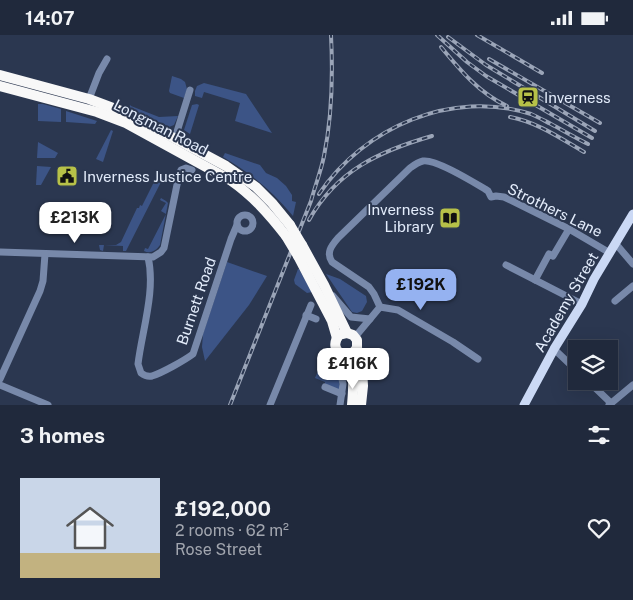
<!DOCTYPE html>
<html lang="en">
<head>
<meta charset="utf-8">
<style>
	:root { --surface:#20293c; --page:#283143; --text:#f1f3f6; --muted:#a2a6af; --line:#3d4556; --accent:#95b2f1 }
	body { margin:0; font-family:"Public Sans",sans-serif; background:var(--page); color:var(--text); height:100vh; display:flex; flex-direction:column; font-size:19px; white-space:nowrap }
	* { box-sizing:border-box; margin:0 }
	p { font-size:16px; color:var(--muted) }
	.icon { flex:none; width:28px; height:28px; fill:none; stroke:currentColor; stroke-width:2; stroke-linecap:round; stroke-linejoin:round }
	.map { position:relative; height:370px; overflow:hidden }
	.drawer { display:flex; flex-direction:column; background:var(--surface); flex:1 }
	.drawer>* { flex:none }
	.tools { position:absolute; left:568px; top:305px; display:grid; gap:10px }
	.tools a { display:grid; place-items:center; width:50px; height:50px; border-radius:0px; background:var(--surface); box-shadow:0 5px 20px #0002,0 0 0 1px var(--line); font-size:25px }
	.price { position:absolute; translate:-50% -42px; padding:0 11px; border-radius:10px; background:#fff; color:#222; font-size:16px; line-height:32px; filter:drop-shadow(0 1px 2px #0008) }
	.price::after { content:''; position:absolute; left:50%; top:30px; width:15px; height:11px; margin-left:-8px; background:inherit; clip-path:polygon(0 0,100% 0,50% 100%) }
	.price.current { background:var(--accent); color:#111 }
	ul { padding:0; list-style:none }
	li { display:flex; align-items:center; gap:15px; height:125px; padding:0 20px }
	li span { display:grid; place-items:center; flex:none; width:140px; height:100px; border-radius:0px; color:#555 }
	li>.icon { margin-inline-start:auto }
	span .icon { width:60px; height:60px; fill:#fffc; stroke-width:1 }
	li b { font-size:21px }
	h2 { display:flex; justify-content:space-between; align-items:center; height:60px; padding:0 20px; font-size:21px }
	.status { display:flex; justify-content:space-between; align-items:center; height:35px; padding:0 25px; background:var(--surface); direction:ltr }
	.status svg { height:14px; fill:currentColor }
	.map>svg:first-child { display:block }
	.green { fill:#3c5486 }
	.lines { fill:none; stroke-linecap:round; stroke-linejoin:round }
	.minor { stroke:#7889aa; stroke-width:7 }
	.major { stroke:#cbd9f5; stroke-width:9 }
	.highway { stroke:#f8f8f8; stroke-width:10 }
	.rail-casing { stroke:#9ba5b8; stroke-width:4 }
	.rail { stroke:#2b3750; stroke-width:2; stroke-dasharray:5.5; stroke-linecap:butt }
	.highway-bridge { stroke:#f8f8f8; stroke-width:10 }
	.labels { text-anchor:middle; dominant-baseline:central; stroke-width:4; stroke-linejoin:round; paint-order:stroke }
	.poi-label { font-size:15px; fill:#e3ecfb; stroke:#2b3750; text-anchor:start }
	.street-label { font-size:15px; fill:#e3ecfb; stroke:#2b3750 }
</style>
</head>
<body>
<div class="status"><b>14:07</b><svg viewBox="0 0 49 12"><path d="M0 12V9h3v3zM5 12V6h3v6zM10 12V3h3v9zM15 12V0h3v12zM26 1h20v11H26zM47 4h2v5h-2z"/></svg></div>
<div class="map">
<svg width="633" height="370" viewBox="0 0 633 370">
	<rect width="100%" height="100%" fill="#2b3750"/>
	<!-- green -->
	<g class="green">
		<path d="M172,41L181,44L185,47L187,54L184,63L170,58L169,56Z"/>
		<path d="M204,48L246,59L272,98L235,86L240,68L204,57L202,63L195,61V56L197,51Z"/>
		<path d="M38,69H43L61,74V87L38,86Z"/>
		<path d="M197,69L199,70L190,99L184,95L192,70Z"/>
		<path d="M130,70L131,71L159,82L178,81L174,90L169,92L129,73Z"/>
		<path d="M66,76L97,86L95,89L66,87Z"/>
		<path d="M111,95L113,96L103,127L96,124Z"/>
		<path d="M38,107L58,118L55,123H37Z"/>
		<path d="M225,118L260,130L266,138L277,143L286,151L292,160V166L296,167L293,181C272,156 252,139 223,122Z"/>
		<path d="M37,131L51,132L41,150H36Z"/>
		<path d="M157,141L161,147L126,216H123V211L104,210L103,216L100,215L99,210H116L121,207L137,173H139L140,170L142,171Z"/>
		<path d="M161,163L166,166L168,168L160,210C156,216 150,219 144,216L145,213L148,214L166,179L161,176L166,168L160,165Z"/>
		<path d="M227,227L267,241L249,270L205,326L202,312L203,299Z"/>
		<path d="M298,234H299L312,257L307,258L295,249L294,245Z"/>
		<path d="M326,239L340,244L366,261L367,267L362,276L357,278L352,277Z"/>
		<path d="M325,320L330,327L340,336L339,355L325,350V347L315,343Z"/>
	</g>
	<g class="lines">
		<!-- minor -->
		<g class="minor">
			<path d="M89,64L99,38L107,24"/>
			<path d="M175,103L190,55"/>
			<circle cx="245" cy="188" r="8"/>
			<path d="M616,209L633,229"/>
			<path d="M0,217L153,222L161,217L164,213L179,140L181,135L186,133L192,135"/>
			<path d="M148,222C156,255 142,296 138,329L141,338C145,341 148,342 152,341C162,338 185,325 193,319L231,204L237,190"/>
			<path d="M506,230L582,269"/>
			<path d="M535,245L549,219L553,221L569,194"/>
			<path d="M333,261L351,282L370,284"/>
			<path d="M615,266L633,251"/>
			<path d="M380,272L374,259L369,252L332,227C326,218 331,211 338,203L410,133C414,130 418,127 423,126C436,124 473,147 485,154L488,156L491,162L496,161L504,162L569,194L610,218"/>
			<path d="M380,272L398,275L453,307L478,324"/>
			<path d="M306,280L316,284"/>
			<path d="M355,302L380,272"/>
			<path d="M554,314L576,335"/>
			<path d="M0,344L40,256L43,246L45,219"/>
			<path d="M588,346L611,368"/>
			<path d="M0,350L48,370"/>
			<path d="M325,352L342,359"/>
			<path d="M270,370L311,270"/>
			<path d="M340,370L343,349L341,339"/>
			<path d="M609,370L633,350"/>
		</g>
		<!-- major -->
		<path class="major" d="M524,370L554,314L582,269L594,244L633,179"/>
		<!-- highway -->
		<g class="highway">
			<path d="M0,40L89,64L129,79L226,131L256,152L272,168L290,190"/>
			<path d="M0,51L97,77L126,88L230,145C253,161 269,179 286,201"/>
			<path d="M302,210L324,250L347,298"/>
			<path d="M298,221L332,286L337,303"/>
			<path d="M357,313C347,329 327,315 339,300L347,298L353,300L357,305V313L362,333L363,351L361,370"/>
			<path d="M342,320C344,323 347,326 349,330C355,342 353,357 352,370"/>
		</g>
		<!-- rail casing -->
		<g class="rail-casing">
			<g id="rail">
				<path d="M437,0L467,27L486,41L592,103"/>
				<path d="M477,0L542,38"/>
				<path d="M448,2L486,30L595,96"/>
				<path d="M441,12C460,35 479,58 507,71"/>
				<path d="M489,24L600,88"/>
				<path d="M510,82C537,87 560,103 584,117"/>
				<path d="M319,159C364,92 452,54 531,79C538,82 545,86 551,89C564,96 576,103 588,109"/>
				<path d="M309,185C337,135 380,116 432,101"/>
				<path d="M230,370L311,166C315,151 321,136 324,121C332,82 333,40 331,0"/>
			</g>
		</g>
		<!-- rail -->
		<use href="#rail" class="rail"/>
		<!-- highway-bridge -->
		<g class="highway-bridge">
			<path d="M290,190L302,210"/>
			<path d="M286,201L298,221"/>
		</g>
	</g>
	<!-- icons -->
	<defs>
		<g id="station-square" transform="scale(1.125)"><rect x="-9" y="-9" width="18" height="18" rx="4" fill="#b7c148" stroke="#2b3750"/><path d="M-3-6H3Q5-6 5-4V2Q5 4 3 4L4.5 6H3L1.5 4h-3L-3 6H-4.5L-3 4Q-5 4-5 2V-4Q-5-6-3-6ZM-3.5-4v3h7v-3ZM-3.5 1v1.5H-2V1ZM2 1v1.5H3.5V1Z" fill="#111"/></g>
		<g id="civic-square" transform="scale(1.125)"><rect x="-9" y="-9" width="18" height="18" rx="4" fill="#b7c148" stroke="#2b3750"/><path d="M-.6-6.5H3V-4.5H.6V-3L4-1V1h2V6H-6V1h2V-1L-.6-3ZM-1.2 2.5V6h2.4V2.5Z" fill="#111"/></g>
		<g id="library-square" transform="scale(1.125)"><rect x="-9" y="-9" width="18" height="18" rx="4" fill="#b7c148" stroke="#2b3750"/><path d="M-6-4Q-3-5.5-.7-3.5V5Q-3 3-6 4ZM6-4Q3-5.5 .7-3.5V5Q3 3 6 4Z" fill="#111"/></g>
	</defs>
	<g fill-rule="evenodd">
		<use href="#station-square" x="528" y="62"/>
		<use href="#civic-square" x="67" y="141"/>
		<use href="#library-square" x="450" y="183"/>
	</g>
	<g class="labels">
		<!-- poi labels -->
		<g class="poi-label">
			<text x="544" y="62">Inverness</text>
			<text x="83" y="141">Inverness Justice Centre</text>
			<text x="434" y="174" text-anchor="end">Inverness<tspan x="434" dy="17">Library</tspan></text>
		</g>
		<!-- street labels -->
		<g class="street-label">
			<text transform="translate(161 92) rotate(27)">Longman Road</text>
			<text transform="translate(555 175) rotate(26)">Strothers Lane</text>
			<text transform="translate(196 266) rotate(-71)">Burnett Road</text>
			<text transform="translate(566 267) rotate(-60)">Academy Street</text>
		</g>
	</g>
</svg>
<div class="tools">
<a><svg class="icon" aria-label="layers" viewBox="0 0 24 24"><path d="M12 4l9 5-9 5-9-5zM3 14l9 5 9-5"/></svg></a>
</div>
<b class="price" style="left:75px;top:209px">£213K</b>
<b class="price current" style="left:421px;top:276px">£192K</b>
<b class="price" style="left:353px;top:355px">£416K</b>
</div>
<section class="drawer">
<h2>3 homes<svg class="icon" aria-label="filters" viewBox="0 0 24 24"><path d="M4 7h16M4 17h16"/><circle cx="9" cy="7" r="2"/><circle cx="15" cy="17" r="2"/></svg></h2>
<ul>
<li><span style="background:linear-gradient(#c9d6e8 75%,#c2b280 0)"><svg class="icon" aria-label="home" viewBox="0 0 24 24"><path d="M3 11l9-7 9 7M6 9v11h12V9"/></svg></span><div><b>£192,000</b><p>2 rooms · 62 m²</p><p>Rose Street</p></div><svg class="icon" aria-label="heart" viewBox="0 0 24 24"><path d="M12 20l-8-8c-3-5 5-10 8-4 3-6 11-1 8 4z"/></svg></li>
</ul>
</section>
</body>
</html>
